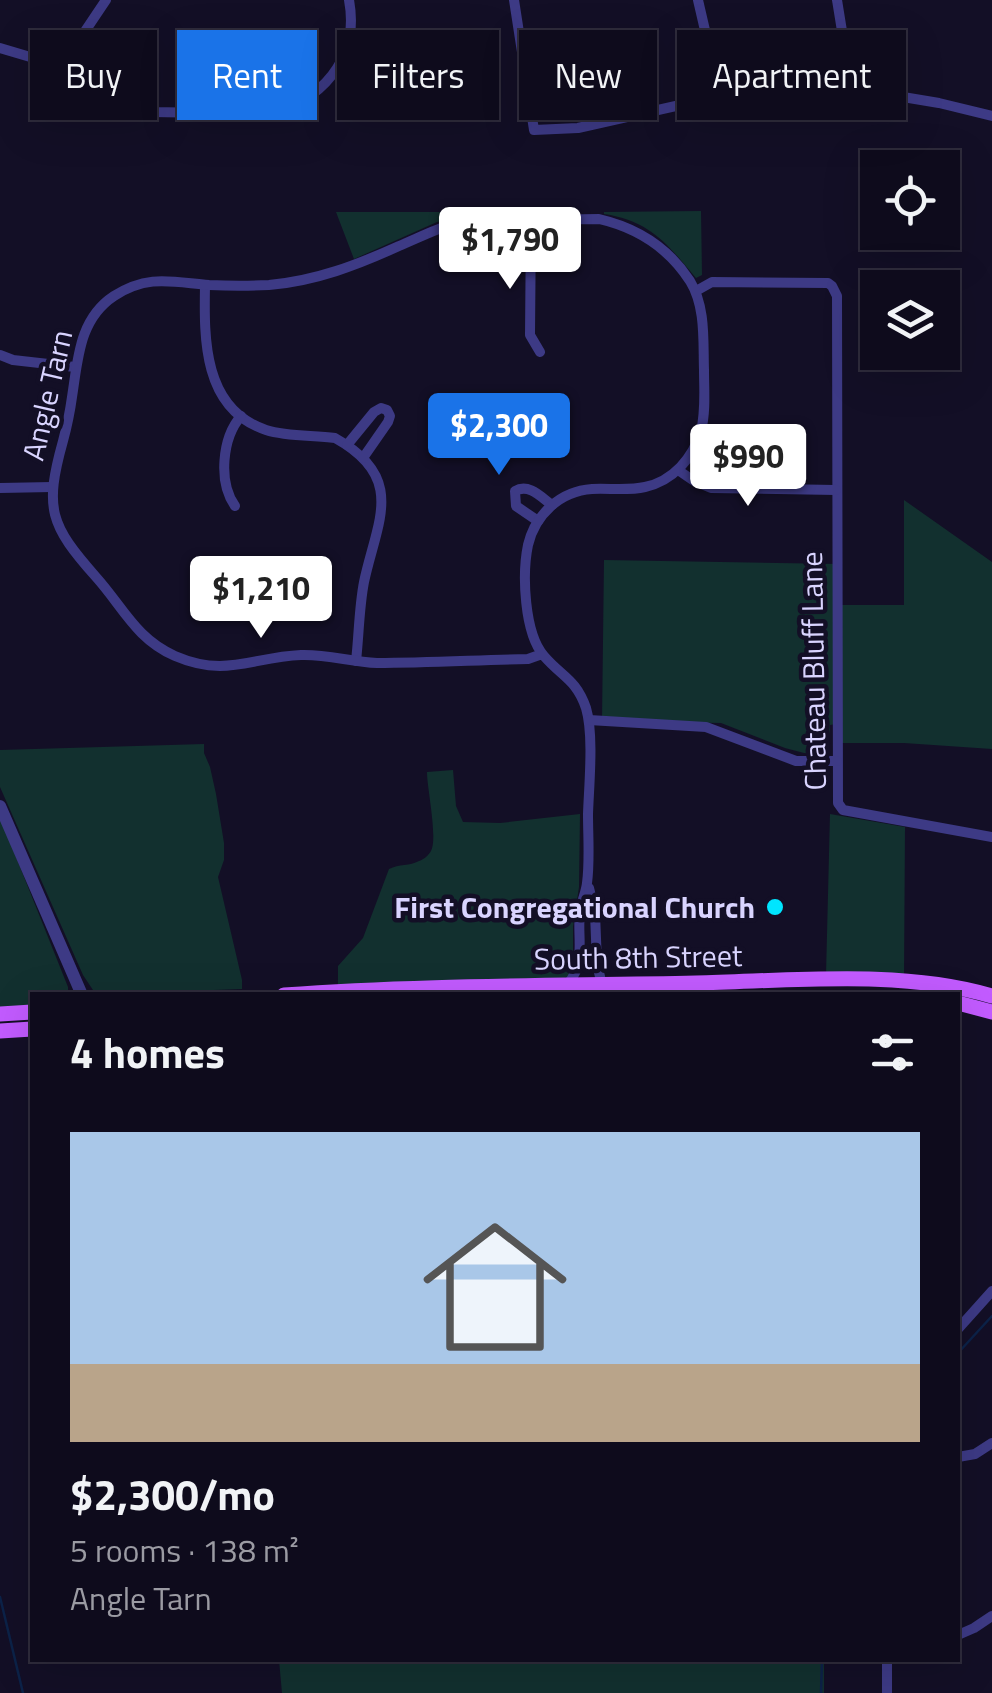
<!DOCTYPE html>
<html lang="en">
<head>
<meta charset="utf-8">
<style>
	:root { --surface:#0e0b1c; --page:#171425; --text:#f1f3f6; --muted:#9b9ba3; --line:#2e2b3b; --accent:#1a73e8 }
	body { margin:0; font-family:"Titillium Web",sans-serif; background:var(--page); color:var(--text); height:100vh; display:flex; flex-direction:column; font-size:38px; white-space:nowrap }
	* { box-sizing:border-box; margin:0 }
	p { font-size:32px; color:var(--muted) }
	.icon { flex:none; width:55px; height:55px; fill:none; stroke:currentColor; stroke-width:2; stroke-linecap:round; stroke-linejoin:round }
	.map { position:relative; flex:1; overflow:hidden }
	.sheet { position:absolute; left:30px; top:992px; width:930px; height:670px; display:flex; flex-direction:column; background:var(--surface); border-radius:0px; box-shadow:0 10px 40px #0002,0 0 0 2px var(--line) }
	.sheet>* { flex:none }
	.banner { position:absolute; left:30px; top:30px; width:932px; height:90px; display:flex; gap:20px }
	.tools { position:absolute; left:860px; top:150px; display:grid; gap:20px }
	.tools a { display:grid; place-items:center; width:100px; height:100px; border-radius:0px; background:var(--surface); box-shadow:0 10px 40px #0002,0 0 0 2px var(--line); font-size:50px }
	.price { position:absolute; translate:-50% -85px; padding:0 22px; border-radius:10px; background:#fff; color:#222; font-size:32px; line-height:65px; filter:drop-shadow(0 2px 5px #0008) }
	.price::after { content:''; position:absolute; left:50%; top:60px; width:30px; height:22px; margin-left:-15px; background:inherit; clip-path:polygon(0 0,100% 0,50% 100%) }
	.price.active { background:var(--accent); color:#fff }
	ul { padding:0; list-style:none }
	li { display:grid; align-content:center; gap:20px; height:530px; padding:0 40px }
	li span { display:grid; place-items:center; height:310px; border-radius:0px; color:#555 }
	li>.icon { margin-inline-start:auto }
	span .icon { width:180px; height:180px; fill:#fffc; stroke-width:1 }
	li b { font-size:42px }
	h2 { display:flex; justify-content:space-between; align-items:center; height:120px; padding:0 40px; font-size:42px }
	.chip { padding:0 35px; border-radius:0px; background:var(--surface); box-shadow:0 10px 40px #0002,0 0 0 2px var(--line); font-size:35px; line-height:90px }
	.chip.active { background:var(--accent); color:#fff }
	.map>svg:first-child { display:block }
	.green { fill:#12302f }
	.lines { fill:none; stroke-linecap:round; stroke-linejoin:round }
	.stream { stroke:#0c2248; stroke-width:2.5 }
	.minor { stroke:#3d3a85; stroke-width:10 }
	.tertiary { stroke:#3d3a85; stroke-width:12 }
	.primary { stroke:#c25bff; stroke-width:15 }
	.poi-dot { fill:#00e5ff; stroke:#130f26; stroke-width:4 }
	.labels { text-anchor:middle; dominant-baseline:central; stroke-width:9; stroke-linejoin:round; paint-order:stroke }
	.street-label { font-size:30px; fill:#d9d4ff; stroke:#130f26 }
	.poi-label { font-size:30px; font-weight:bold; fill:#d9d4ff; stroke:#130f26; text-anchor:end }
</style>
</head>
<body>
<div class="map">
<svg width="992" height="1693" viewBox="0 0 992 1693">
	<rect width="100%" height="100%" fill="#130f26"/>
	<!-- green -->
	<g class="green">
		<path d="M701,211L702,275L696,278C668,245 651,221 604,214V212Z"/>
		<path d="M336,212H473V214L437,222L354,259Z"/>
		<path d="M904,500L992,562V749L904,743H842V605H904Z"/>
		<path d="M604,560L839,564L836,724L830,725L828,755L804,753L785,748L721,723L602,721Z"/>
		<path d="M204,744V753L210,767L216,794L224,843V860L218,877L242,980V989L102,994L93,990L83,975L0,787V750Z"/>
		<path d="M453,770L456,806L463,822L500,823L580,814L579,887L573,927V966L569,976L558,981L338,986V966L363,938L389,869C399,864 410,866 419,861C423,860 429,855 431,851C438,838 427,788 427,772Z"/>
		<path d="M830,814L905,827L904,975H826Z"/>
		<path d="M0,817L68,987V995H32V1007L0,1008Z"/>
		<path d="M279,1660H824V1693H282Z"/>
	</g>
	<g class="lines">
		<!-- stream -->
		<g class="stream">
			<path d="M958,1353L992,1316"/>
			<path d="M0,1597L23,1693"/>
			<path d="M821,1693L822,1660"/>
		</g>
		<!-- minor -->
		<g class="minor">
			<path d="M514,0L534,130L578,128L729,94H885L939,103L992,116"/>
			<path d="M698,0L720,95"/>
			<path d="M837,0L852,93"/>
			<path d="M0,48L37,59L59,70L101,98L119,106L152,112L265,114C321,103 360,59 349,0"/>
			<path d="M59,70L106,0"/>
			<path d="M531,220L530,335L540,352"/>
			<path d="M205,285C204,339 203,409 266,430C288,437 313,435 335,438C407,478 377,521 364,582C359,608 359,635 356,661"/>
			<path d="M696,291L712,282L828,283L832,286L837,296L838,803L843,810L992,837"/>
			<path d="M0,355L13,360L75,367"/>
			<path d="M347,445L374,412L381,408L387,410L390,416L388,422L363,458"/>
			<path d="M678,470L694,481L711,488L836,490"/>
			<path d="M0,488L52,487"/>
			<path d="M235,506C218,482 222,438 241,416"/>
			<path d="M538,521L516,506L515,491C529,483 541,497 552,505"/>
			<path d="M542,654L528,659C478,660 427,663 377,663C351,662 327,654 301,655C252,657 226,678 175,656C136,639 123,607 96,577C50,525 44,509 63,441C67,426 70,412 72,397C78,359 79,319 114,296C148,274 172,282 209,285C229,286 250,286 269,285C316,281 357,265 399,246C418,238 436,229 455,223C477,217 501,220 523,220C548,220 574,219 599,219C638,228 668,247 690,281C706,307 703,341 704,370C704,390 706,411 701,431C693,458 673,481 645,487C628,491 609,488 592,489C560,491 535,515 528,545C522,574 524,633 544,656C562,677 576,679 586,708C594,735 589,785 588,814C588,837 590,861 587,883C586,893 581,902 580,912C578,927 581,943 579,958C578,969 574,977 567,985"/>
			<path d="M589,720L706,727L796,761H837"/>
			<path d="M589,888L595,913L597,964L602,985L601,995"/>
			<path d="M958,1329L992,1291"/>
			<path d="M958,1457L975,1454L992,1443"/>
			<path d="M958,1635L974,1628L992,1616"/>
			<path d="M887,1693V1660"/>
		</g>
		<!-- tertiary -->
		<path class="tertiary" d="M0,806L82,995"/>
		<!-- primary -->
		<g class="primary">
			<path d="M284,995C421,985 559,986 696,983C790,981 902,969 992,996"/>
			<path d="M958,1003L992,1012"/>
			<path d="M0,1014L32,1012"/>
			<path d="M0,1031L32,1029"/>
		</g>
	</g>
	<!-- markers -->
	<circle class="poi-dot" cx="775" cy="907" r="10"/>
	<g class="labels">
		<!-- street labels -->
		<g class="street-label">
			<text transform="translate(47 395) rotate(-77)">Angle Tarn</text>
			<text transform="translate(813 671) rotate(-91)">Chateau Bluff Lane</text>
			<text transform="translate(638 957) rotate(-1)">South 8th Street</text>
		</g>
		<!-- poi labels -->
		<g class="poi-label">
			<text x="755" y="907">First Congregational Church</text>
		</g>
	</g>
</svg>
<div class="tools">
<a><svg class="icon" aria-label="locate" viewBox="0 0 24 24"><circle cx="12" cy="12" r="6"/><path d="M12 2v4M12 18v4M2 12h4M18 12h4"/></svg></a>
<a><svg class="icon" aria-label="layers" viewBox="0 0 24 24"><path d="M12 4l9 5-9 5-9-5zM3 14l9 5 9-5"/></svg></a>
</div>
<b class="price" style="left:510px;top:292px">$1,790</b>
<b class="price active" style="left:499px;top:478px">$2,300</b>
<b class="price" style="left:748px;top:509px">$990</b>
<b class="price" style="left:261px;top:641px">$1,210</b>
<div class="banner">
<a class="chip">Buy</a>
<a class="chip active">Rent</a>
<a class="chip">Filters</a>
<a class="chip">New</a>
<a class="chip">Apartment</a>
</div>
<section class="sheet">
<h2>4 homes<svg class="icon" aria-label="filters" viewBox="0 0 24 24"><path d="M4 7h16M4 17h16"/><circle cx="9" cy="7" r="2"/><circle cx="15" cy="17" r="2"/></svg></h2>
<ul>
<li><span style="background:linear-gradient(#a9c7e8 75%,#b9a48a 0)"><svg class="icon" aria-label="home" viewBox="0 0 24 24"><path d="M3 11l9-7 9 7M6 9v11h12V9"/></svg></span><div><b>$2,300/mo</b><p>5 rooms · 138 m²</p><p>Angle Tarn</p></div></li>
</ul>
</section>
</div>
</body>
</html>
